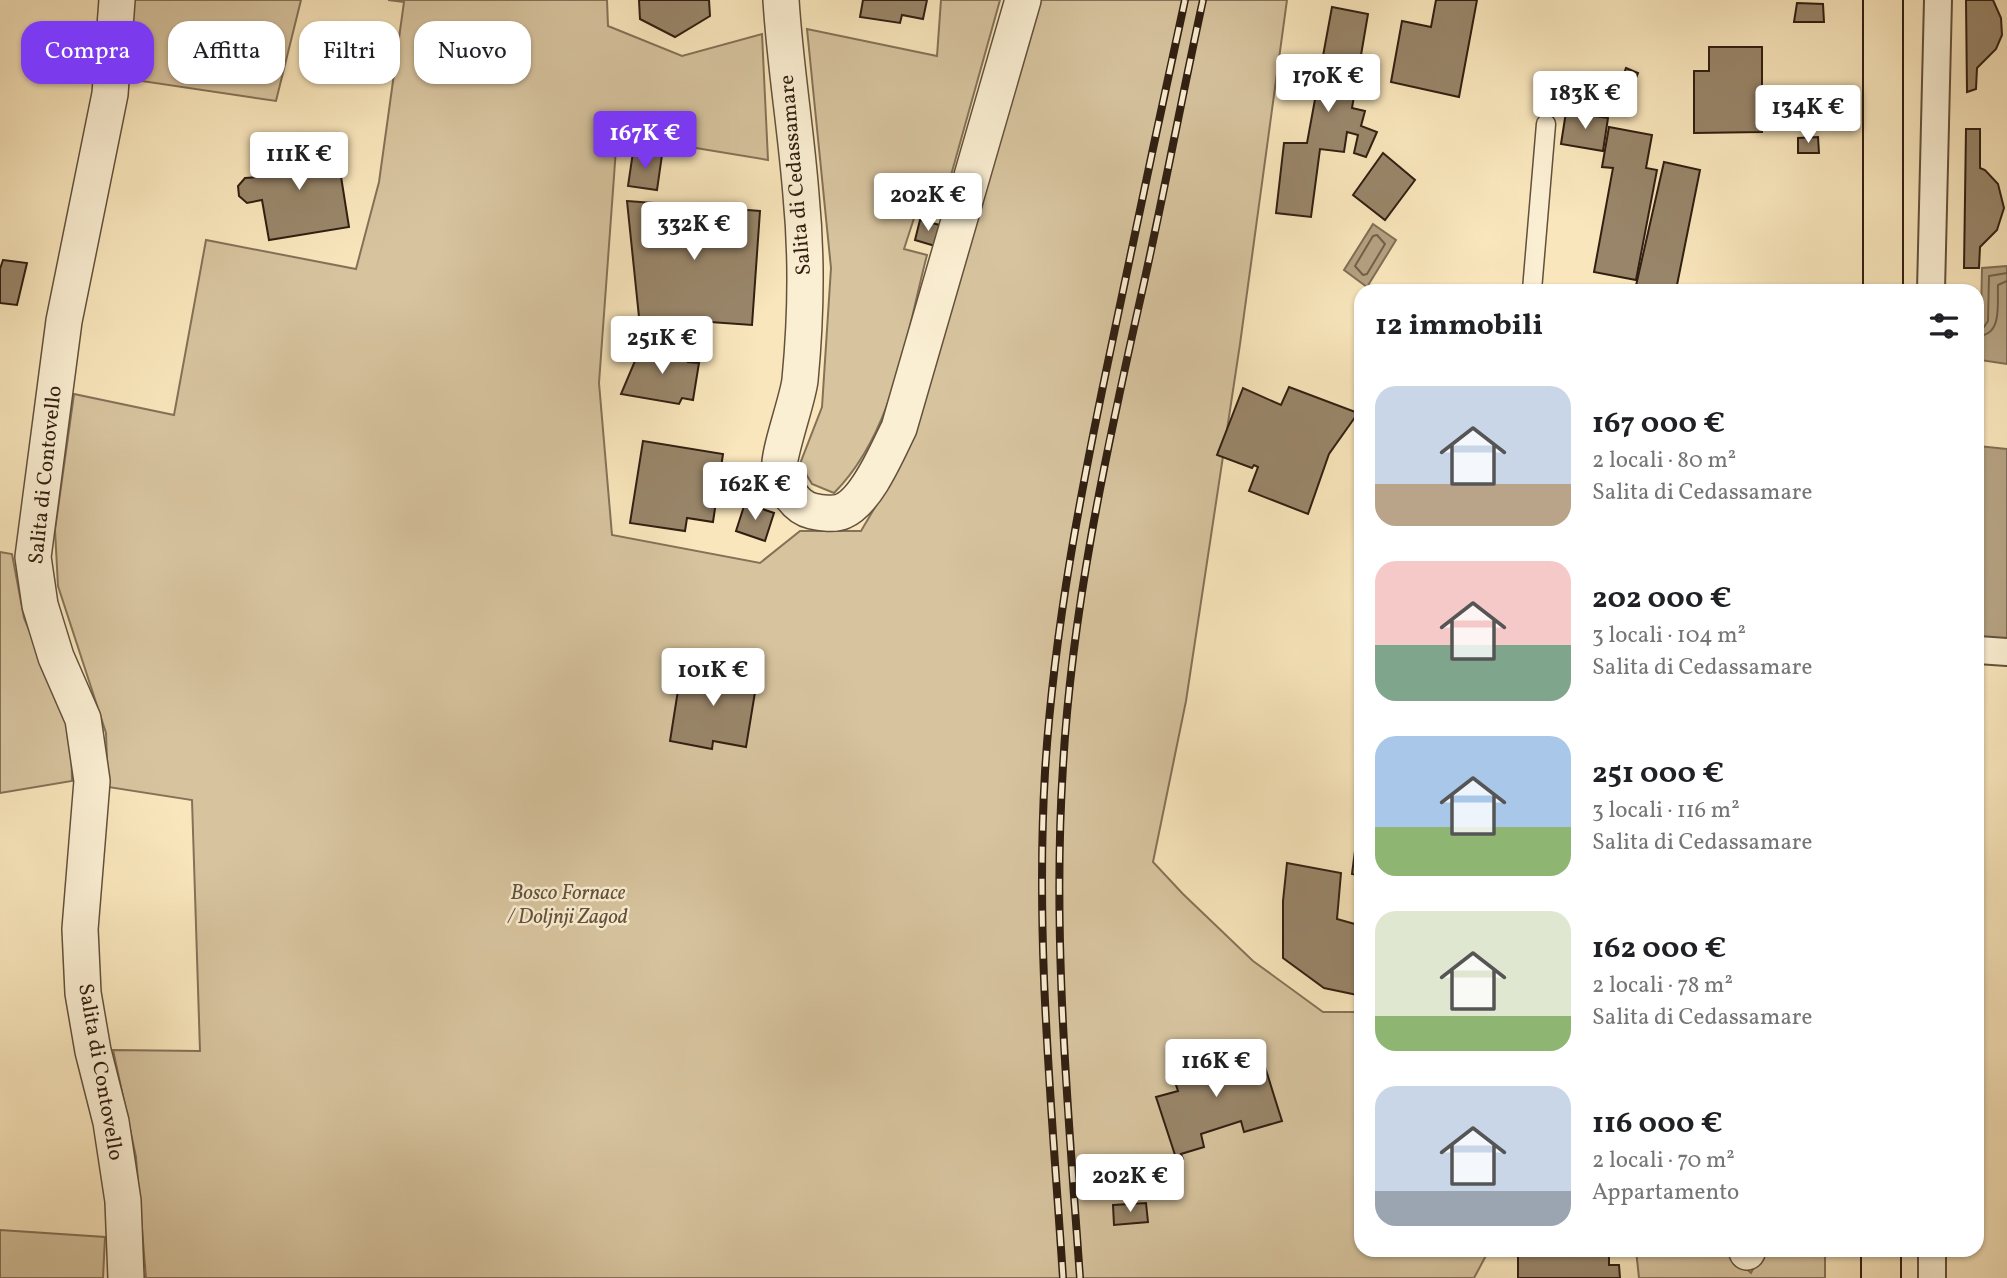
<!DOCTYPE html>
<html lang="it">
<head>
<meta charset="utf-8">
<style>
	:root { --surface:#fff; --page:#f6f6f6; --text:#202124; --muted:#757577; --accent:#7c3aed }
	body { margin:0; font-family:Vollkorn,serif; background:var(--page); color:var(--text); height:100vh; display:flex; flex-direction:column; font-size:26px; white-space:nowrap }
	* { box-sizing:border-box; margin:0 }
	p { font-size:23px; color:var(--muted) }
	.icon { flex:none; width:38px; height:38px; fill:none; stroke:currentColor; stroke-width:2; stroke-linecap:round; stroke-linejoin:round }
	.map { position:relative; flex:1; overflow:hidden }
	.drawer { position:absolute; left:1354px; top:284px; width:630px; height:973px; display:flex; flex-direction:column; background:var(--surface); border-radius:21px; box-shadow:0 2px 5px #0004 }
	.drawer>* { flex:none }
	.banner { position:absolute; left:21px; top:21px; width:665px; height:63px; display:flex; gap:14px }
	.price { position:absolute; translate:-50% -60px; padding:0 16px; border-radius:7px; background:#fff; color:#222; font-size:23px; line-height:46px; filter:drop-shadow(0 2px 4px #0008) }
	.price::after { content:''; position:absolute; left:50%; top:42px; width:21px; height:16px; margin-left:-10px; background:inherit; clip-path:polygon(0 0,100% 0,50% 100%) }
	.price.active { background:var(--accent); color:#fff }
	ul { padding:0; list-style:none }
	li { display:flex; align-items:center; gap:21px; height:175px; padding:0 21px }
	li span { display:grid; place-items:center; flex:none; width:196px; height:140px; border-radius:21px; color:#555 }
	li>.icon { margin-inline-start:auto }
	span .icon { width:84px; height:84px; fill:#fffc; stroke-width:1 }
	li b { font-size:30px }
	h2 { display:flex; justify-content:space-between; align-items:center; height:84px; padding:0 21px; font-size:30px }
	.chip { padding:0 24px; border-radius:21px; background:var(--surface); box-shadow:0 2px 5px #0004; font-size:24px; line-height:63px }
	.chip.active { background:var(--accent); color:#fff }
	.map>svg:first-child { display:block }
	.green { fill:#d7c49f; stroke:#847258; stroke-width:2 }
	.water { fill:#b5a282; stroke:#806e55; stroke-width:2 }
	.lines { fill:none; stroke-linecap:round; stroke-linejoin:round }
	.shore { stroke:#73604a; stroke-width:2 }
	.building { fill:#99866a; stroke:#311f12; stroke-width:2 }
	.service-casing { stroke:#63513c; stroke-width:21 }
	.pedestrian-casing { stroke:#63513c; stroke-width:30 }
	.minor-casing { stroke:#63513c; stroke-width:38 }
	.primary-casing { stroke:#311f12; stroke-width:42 }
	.service { stroke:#fbefd3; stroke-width:18 }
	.pedestrian { stroke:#fbefd3; stroke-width:26 }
	.minor { stroke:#fbefd3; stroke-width:35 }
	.primary { stroke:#f9e6bc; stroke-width:38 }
	.rail-casing { stroke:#311f12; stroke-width:8 }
	.rail { stroke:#fbefd3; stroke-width:5; stroke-dasharray:16; stroke-linecap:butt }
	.labels { text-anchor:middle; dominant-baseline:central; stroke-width:5; stroke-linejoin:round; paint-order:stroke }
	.street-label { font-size:21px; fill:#311f12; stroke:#fbefd3 }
	.park-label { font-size:21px; font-style:italic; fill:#63513c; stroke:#fbefd3 }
</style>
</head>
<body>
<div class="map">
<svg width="2007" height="1278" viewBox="0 0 2007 1278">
	<rect width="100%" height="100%" fill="#f9e6bc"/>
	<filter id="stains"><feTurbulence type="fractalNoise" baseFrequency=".00286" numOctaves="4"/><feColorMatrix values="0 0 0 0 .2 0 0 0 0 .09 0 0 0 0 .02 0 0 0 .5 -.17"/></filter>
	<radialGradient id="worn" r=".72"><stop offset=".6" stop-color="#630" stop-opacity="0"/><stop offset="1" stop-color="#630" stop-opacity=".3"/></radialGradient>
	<!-- green -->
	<g class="green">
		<path d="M133,0H301L276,101L128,79Z"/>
		<path d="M388,0H607L608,26L682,56L762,34L768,160L617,135L599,383L612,535L760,563L800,531H861L891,480L1041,0H1287L1240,344L1186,701L1153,862L1183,894L1253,961L1323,1012H1361L1362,1250H1489L1474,1278H146L136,1157L113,1050L200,1051L192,800L108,787L106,733L58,586L55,530L74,394L174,415L206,240L356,269L379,182L404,2Z"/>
		<path d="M941,0H1000L941,211L917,209L904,249L927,255C906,335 894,433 834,493L812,484L800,464L822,407L831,268L807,29L937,56Z"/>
		<path d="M0,552L12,554L24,618L71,730L72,781L0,793Z"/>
		<path d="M0,1230L105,1237L103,1278H0Z"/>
		<path d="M1636,1250H1734L1732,1257L1751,1273L1762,1250H1825V1278H1639Z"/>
	</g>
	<!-- water -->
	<g class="water">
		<path d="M1373,224L1396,240L1367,287L1344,270Z"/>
		<path d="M2007,266V364L1980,360L1982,268Z"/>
		<path d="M1978,446L2007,449V640L1978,637Z"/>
	</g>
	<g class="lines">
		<!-- shore -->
		<g class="shore">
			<path d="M1377,235L1385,244L1367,274L1363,275L1355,266L1373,236Z"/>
			<path d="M1978,327H1984L1988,321L1989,276L2007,273"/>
			<path d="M1978,336C2003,335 1997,303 1998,285L2007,281"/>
		</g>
	</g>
	<!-- building -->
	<g class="building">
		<path d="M639,0H709L710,16L675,37L640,19Z"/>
		<path d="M863,0H927L923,19L902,15L900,23L860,17Z"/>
		<path d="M1436,0H1477L1459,97L1391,82L1402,21L1431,27Z"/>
		<path d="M1966,0H1993L2001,18L2002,35L1996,49L1977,68L1976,89L1967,92Z"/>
		<path d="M1797,3L1823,4L1824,22H1794Z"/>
		<path d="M1332,7L1368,14L1352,108L1365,111L1361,126L1377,132L1366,157L1354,153L1358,135L1347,132L1344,152L1320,149L1311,217L1276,213L1284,143H1307Z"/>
		<path d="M1709,47H1762V132L1694,133V71H1709Z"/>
		<path d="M1626,68L1638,73L1630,93L1618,89Z"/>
		<path d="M1566,112L1608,118L1603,151L1561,144Z"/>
		<path d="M1609,127L1652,135L1646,168L1657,170L1636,280L1594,272L1613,168L1602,167Z"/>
		<path d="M1966,129H1980V168L1985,170L1998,184L2004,208L1997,230L1980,247L1979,268H1964Z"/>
		<path d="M1818,137L1819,153H1798V138Z"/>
		<path d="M336,145L349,227L269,240L262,200L247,203L239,196L238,186L245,178L259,177L254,157Z"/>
		<path d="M633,152L662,155L657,190L628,186Z"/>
		<path d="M1383,153L1415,180L1385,220L1353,195Z"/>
		<path d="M1664,162L1700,170L1676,290H1635Z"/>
		<path d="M627,201L760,211L752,325L639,317Z"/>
		<path d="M920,220L940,225L935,246L915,240Z"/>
		<path d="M3,260L27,263L17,305L0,303V269Z"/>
		<path d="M637,347L690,355L688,362L699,363L693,400L682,398L679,404L621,394L635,361Z"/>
		<path d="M1289,387L1358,413L1329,454L1308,514L1249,491L1258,467L1254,465L1252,468L1217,455L1243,388L1281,405Z"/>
		<path d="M643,441L723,454L713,522L687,518L685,531L630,523Z"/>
		<path d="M745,503L774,513L765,541L736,531Z"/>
		<path d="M688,662L724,668L723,675L757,680L746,747L713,741L712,749L670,741L679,684L685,685Z"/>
		<path d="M1356,843L1362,844V876L1352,874Z"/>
		<path d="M1287,863L1341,873L1337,919L1362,926V996L1324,988L1283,958V901Z"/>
		<path d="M1208,1051L1213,1066L1260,1051L1282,1121L1244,1132L1241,1121L1201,1134L1204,1147L1181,1154L1183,1159L1177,1161L1156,1097L1178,1091L1169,1064Z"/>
		<path d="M1163,1161L1169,1178L1158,1182L1152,1165Z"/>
		<path d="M1146,1203L1148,1222L1114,1225L1113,1205Z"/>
		<path d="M1518,1250H1609V1265H1619L1620,1278H1518Z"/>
	</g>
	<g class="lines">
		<!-- service casing -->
		<g class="service-casing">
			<path id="service" d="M1532,290L1546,124"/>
		</g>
		<!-- pedestrian casing -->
		<g class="pedestrian-casing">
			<g id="pedestrian">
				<path d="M1931,290L1938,0"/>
				<path d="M1978,650L2007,652"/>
				<path d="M1932,1278V1250"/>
			</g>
		</g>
		<!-- minor casing -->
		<g class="minor-casing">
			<g id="minor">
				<path d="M117,0L110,94L64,321L33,557L40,605L56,657L83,719L92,781L80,929L83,993L93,1051L111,1122L123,1201L126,1278"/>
				<path d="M781,0C785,65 796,130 801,195C807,256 806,318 800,380C798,400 776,458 780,472C785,488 795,507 812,511C820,513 835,515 843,511C867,501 888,450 899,428L1023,0"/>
				<path d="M1747,1252L1748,1250"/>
			</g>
		</g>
		<!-- primary casing -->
		<g class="primary-casing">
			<g id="primary">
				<path d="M1883,290V0"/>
				<path d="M1881,1278V1250"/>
			</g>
		</g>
		<!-- service -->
		<use href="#service" class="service"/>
		<!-- pedestrian -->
		<use href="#pedestrian" class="pedestrian"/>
		<!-- minor -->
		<use href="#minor" class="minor"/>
		<!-- primary -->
		<use href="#primary" class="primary"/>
		<!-- rail casing -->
		<g class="rail-casing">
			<g id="rail">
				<path d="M1063,1278C1052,1110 1035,941 1045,772C1054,627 1082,485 1112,343C1136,229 1160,114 1185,0"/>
				<path d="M1080,1278C1068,1108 1052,937 1063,766C1072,610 1105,457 1139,305C1162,204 1181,101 1203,0"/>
			</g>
		</g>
		<!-- rail -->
		<use href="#rail" class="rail"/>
	</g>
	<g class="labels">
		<!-- street labels -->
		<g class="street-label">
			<text transform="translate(796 175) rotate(-95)">Salita di Cedassamare</text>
			<text transform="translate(46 475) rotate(-84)">Salita di Contovello</text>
			<text transform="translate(100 1072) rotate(80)">Salita di Contovello</text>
		</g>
		<!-- park labels -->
		<g class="park-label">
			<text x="568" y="893">Bosco Fornace<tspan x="568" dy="24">/ Doljnji Zagod</tspan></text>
		</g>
	</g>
	<rect width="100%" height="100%" filter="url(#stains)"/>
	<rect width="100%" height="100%" fill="url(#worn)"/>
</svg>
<b class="price" style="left:1328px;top:114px">170K €</b>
<b class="price" style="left:1585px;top:131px">183K €</b>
<b class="price" style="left:1808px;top:145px">134K €</b>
<b class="price active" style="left:645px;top:171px">167K €</b>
<b class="price" style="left:299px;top:192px">111K €</b>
<b class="price" style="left:928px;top:233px">202K €</b>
<b class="price" style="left:694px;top:262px">332K €</b>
<b class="price" style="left:662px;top:376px">251K €</b>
<b class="price" style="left:755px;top:522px">162K €</b>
<b class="price" style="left:713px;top:708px">101K €</b>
<b class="price" style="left:1216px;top:1099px">116K €</b>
<b class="price" style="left:1130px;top:1214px">202K €</b>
<div class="banner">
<a class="chip active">Compra</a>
<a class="chip">Affitta</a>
<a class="chip">Filtri</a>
<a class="chip">Nuovo</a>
</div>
<section class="drawer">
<h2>12 immobili<svg class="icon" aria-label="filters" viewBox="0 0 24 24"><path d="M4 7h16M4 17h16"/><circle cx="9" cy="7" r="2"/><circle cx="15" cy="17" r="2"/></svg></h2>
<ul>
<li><span style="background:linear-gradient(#c9d6e8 70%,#b9a48a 0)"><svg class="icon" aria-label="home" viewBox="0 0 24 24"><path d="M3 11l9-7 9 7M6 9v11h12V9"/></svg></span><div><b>167 000 €</b><p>2 locali · 80 m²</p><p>Salita di Cedassamare</p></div></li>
<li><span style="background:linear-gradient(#f6c9c9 60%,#7fa58c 0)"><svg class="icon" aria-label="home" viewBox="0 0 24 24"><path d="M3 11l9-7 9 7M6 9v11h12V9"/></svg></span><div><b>202 000 €</b><p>3 locali · 104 m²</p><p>Salita di Cedassamare</p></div></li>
<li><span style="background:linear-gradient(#a9c7e8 65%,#8fb573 0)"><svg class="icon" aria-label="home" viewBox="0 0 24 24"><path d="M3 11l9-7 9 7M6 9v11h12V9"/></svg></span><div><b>251 000 €</b><p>3 locali · 116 m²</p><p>Salita di Cedassamare</p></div></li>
<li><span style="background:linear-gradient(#dfe7d0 75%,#8fb573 0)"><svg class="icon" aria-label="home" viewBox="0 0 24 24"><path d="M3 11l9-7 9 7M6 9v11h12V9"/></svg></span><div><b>162 000 €</b><p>2 locali · 78 m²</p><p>Salita di Cedassamare</p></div></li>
<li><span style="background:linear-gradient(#c9d6e8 75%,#9aa5b1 0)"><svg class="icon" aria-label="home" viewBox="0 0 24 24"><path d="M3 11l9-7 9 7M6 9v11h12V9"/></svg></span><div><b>116 000 €</b><p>2 locali · 70 m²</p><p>Appartamento</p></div></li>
</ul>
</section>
</div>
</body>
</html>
